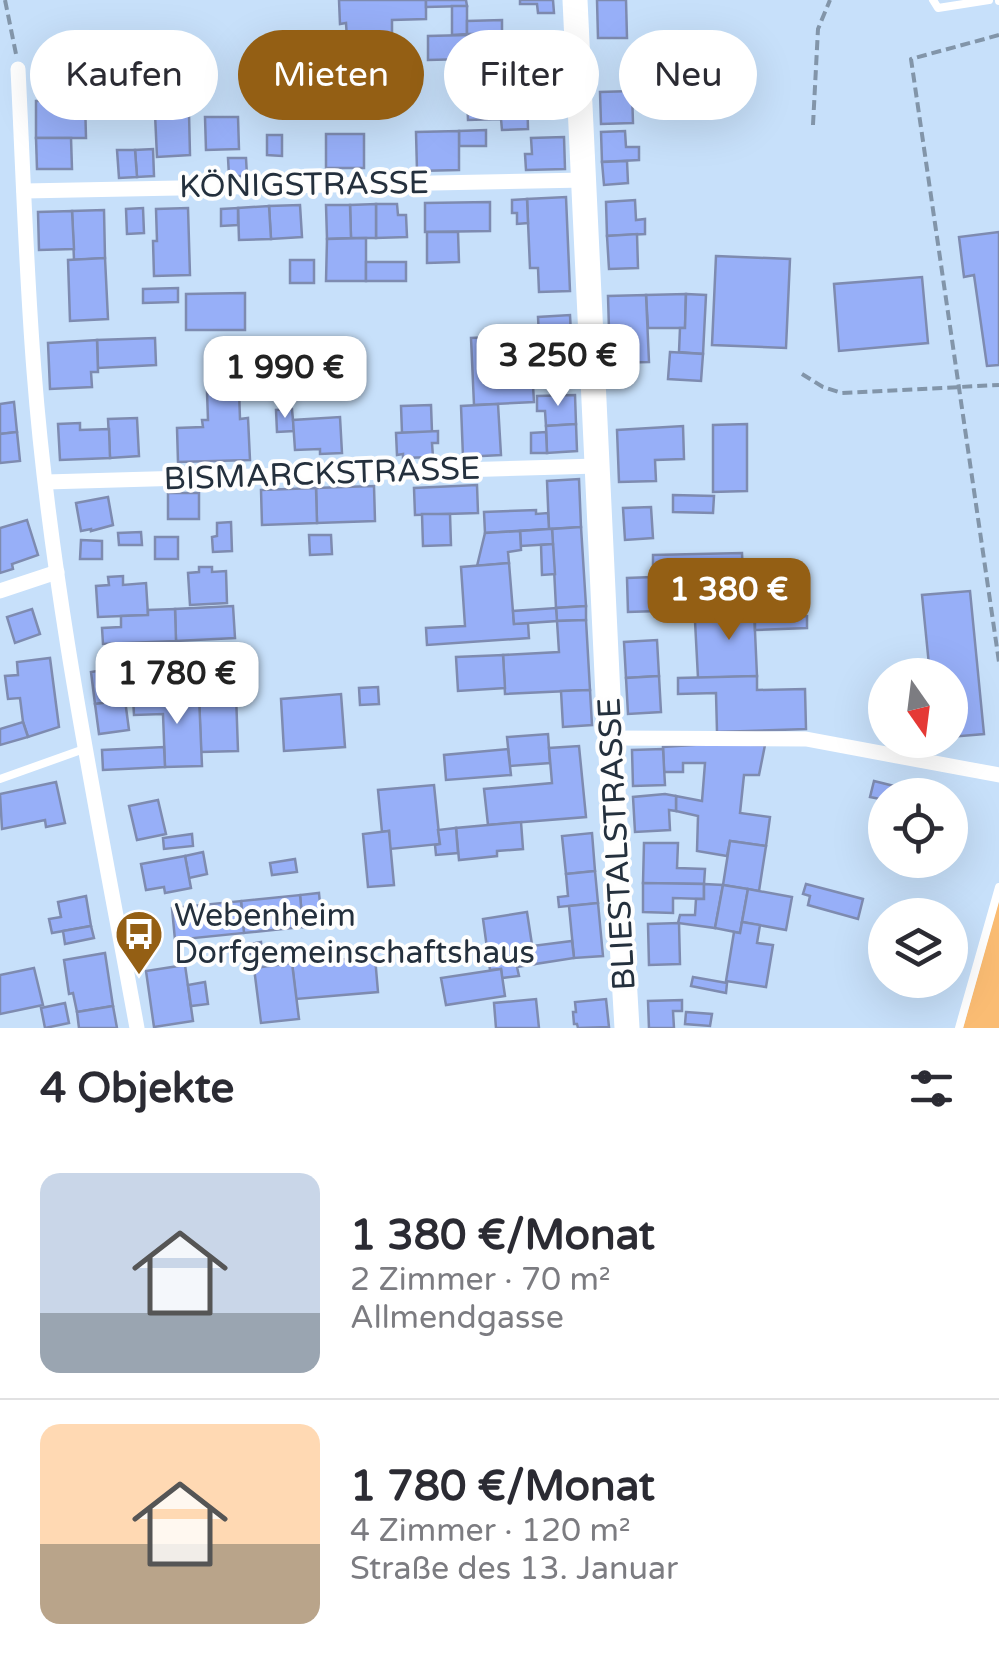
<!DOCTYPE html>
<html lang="de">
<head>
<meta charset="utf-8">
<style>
	:root { --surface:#fff; --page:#f7f7f7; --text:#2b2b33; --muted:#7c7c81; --line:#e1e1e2; --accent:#945f14 }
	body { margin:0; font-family:"Varela Round",sans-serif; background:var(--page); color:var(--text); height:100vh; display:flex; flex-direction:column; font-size:38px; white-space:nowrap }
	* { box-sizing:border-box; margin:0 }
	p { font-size:32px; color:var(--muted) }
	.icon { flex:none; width:55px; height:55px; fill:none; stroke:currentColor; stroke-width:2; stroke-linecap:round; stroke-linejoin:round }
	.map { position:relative; height:1028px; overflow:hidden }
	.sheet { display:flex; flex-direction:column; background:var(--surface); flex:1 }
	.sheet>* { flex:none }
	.banner { position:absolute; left:30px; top:30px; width:940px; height:90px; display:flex; gap:20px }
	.needle { width:65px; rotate:166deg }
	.controls { position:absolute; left:868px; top:658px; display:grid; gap:20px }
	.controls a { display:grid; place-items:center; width:100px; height:100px; border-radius:50%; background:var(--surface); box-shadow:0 10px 40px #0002; font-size:50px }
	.price { position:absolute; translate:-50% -85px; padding:0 22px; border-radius:20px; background:#fff; color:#222; font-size:32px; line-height:65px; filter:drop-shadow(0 2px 5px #0008) }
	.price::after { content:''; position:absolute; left:50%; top:60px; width:30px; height:22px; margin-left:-15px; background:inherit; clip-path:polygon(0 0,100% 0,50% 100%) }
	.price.active { background:var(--accent); color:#fff }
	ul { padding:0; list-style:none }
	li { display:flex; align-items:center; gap:30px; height:250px; padding:0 40px }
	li+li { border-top:2px solid var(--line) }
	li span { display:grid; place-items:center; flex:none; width:280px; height:200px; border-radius:20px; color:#555 }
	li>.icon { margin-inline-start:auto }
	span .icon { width:120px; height:120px; fill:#fffc; stroke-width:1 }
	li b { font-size:42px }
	h2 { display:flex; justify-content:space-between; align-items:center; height:120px; padding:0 40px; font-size:42px }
	.pill { padding:0 35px; border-radius:45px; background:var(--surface); box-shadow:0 10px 40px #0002; font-size:35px; line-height:90px }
	.pill.active { background:var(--accent); color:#fff }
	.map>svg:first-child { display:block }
	.green { fill:#fabc73 }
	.building { fill:#97aff8; stroke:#7e8bb0; stroke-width:2.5 }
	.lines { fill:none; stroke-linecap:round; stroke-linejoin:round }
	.path { stroke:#8295a9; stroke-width:4; stroke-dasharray:10 5; stroke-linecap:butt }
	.lane { stroke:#fff; stroke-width:8 }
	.street { stroke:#fff; stroke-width:15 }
	.primary { stroke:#fff; stroke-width:25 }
	.labels { text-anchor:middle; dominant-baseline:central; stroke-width:8; stroke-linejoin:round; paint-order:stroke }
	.street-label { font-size:32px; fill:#24303d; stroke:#fefefe }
	.poi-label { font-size:32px; fill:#24303d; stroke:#fefefe; text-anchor:start }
</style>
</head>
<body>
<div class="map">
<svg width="999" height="1028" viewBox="0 0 999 1028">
	<rect width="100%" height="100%" fill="#c7e0fa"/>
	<!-- green -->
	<path class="green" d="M999,900V1028H963Z"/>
	<!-- building -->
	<g class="building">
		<path d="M339,0H426V19L392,20V37L347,39L346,23L340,24Z"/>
		<path d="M426,0H466L467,6L426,7Z"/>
		<path d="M520,0H553L554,13H538L537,4H520Z"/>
		<path d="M597,0H626L627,38H598Z"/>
		<path d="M452,6H467V34L452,35Z"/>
		<path d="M502,20V34H467V21Z"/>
		<path d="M513,34L514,58L428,60V36Z"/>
		<path d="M696,37V54L675,55V38Z"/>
		<path d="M669,43L670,60H667V72L675,71L678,101L639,105L634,47Z"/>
		<path d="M561,87L562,117L528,118L527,88Z"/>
		<path d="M527,88L528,129L502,130L501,119L468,120L467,90Z"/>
		<path d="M632,91L633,123L601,124L600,92Z"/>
		<path d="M85,100L86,138H36V101Z"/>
		<path d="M189,113L190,155L157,157L155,114Z"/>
		<path d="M205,117H238L239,149L206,150Z"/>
		<path d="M486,130V146H459V131Z"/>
		<path d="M459,131V170L417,171L416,132Z"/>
		<path d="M625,131L626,147H639V160L602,162L601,132Z"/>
		<rect x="326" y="134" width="38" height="34"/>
		<path d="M267,135H282V156L267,155Z"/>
		<path d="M564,137L565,169L526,170L525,154H532L531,138Z"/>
		<path d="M36,138H71L72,169H37Z"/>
		<path d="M153,149L154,176L137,177L135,150Z"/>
		<path d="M117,150H135L137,177L119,178Z"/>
		<path d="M228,158H246L247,176H229Z"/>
		<path d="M627,161L628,183L604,185L602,162Z"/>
		<path d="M566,197L570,291L539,292L538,268H530L527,199Z"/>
		<path d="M527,199L528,223L517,224V213H512V200Z"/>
		<path d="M635,200L636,220L645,219V234L607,236L606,202Z"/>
		<path d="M490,202V231L425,232V203Z"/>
		<path d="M376,204H397L398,215H406L407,237L376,238Z"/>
		<path d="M376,204V238H351L350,205Z"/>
		<path d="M300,205L302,237L271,239L269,206Z"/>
		<path d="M326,205H350L351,238L327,239Z"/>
		<path d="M269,206L271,239L239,240L238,208Z"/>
		<path d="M143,208L144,233L127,234L126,209Z"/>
		<path d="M188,208L190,275L154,276L153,241H157L156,209Z"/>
		<path d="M238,208V225L221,226V209Z"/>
		<path d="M104,210L105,258L74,260L72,211Z"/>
		<path d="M72,211L74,249L39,250L38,212Z"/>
		<path d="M427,232H458L459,262L427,263Z"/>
		<path d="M999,232V365L987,366L974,275L964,277L959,237Z"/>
		<path d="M637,234L638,268L609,269L607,236Z"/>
		<path d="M366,238V281H326L327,239Z"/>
		<path d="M716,256L790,259L786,348L712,345Z"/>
		<path d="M105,258L108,319L70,321L68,260Z"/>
		<rect x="290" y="260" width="24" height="23"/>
		<rect x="366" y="262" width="40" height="19"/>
		<path d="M922,277L928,343L839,351L834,284Z"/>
		<path d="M178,288V302L143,303V289Z"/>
		<path d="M245,293V330H186V294Z"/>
		<path d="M686,294L685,328H648L646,295Z"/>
		<path d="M686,294L706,295L703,354L679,352L680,328H685Z"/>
		<path d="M646,295L649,362L610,363L608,296Z"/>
		<path d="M570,315L573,372L541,373L538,317Z"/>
		<path d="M539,335L540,359L513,360L514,387L533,386L534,402L474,405L471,338Z"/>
		<path d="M155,338L156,365L98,368L97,340Z"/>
		<path d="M97,340L98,372H91L92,387L50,389L48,343Z"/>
		<path d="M670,352L703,354L701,381L668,379Z"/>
		<path d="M239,390L240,419L248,418L250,460L178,462L177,428L203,427L202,420H208L207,392Z"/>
		<path d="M575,395L576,424L546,426L545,411H537V396Z"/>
		<path d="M14,402L17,432L0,434V404Z"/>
		<path d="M498,404L501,455L463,457L461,406Z"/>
		<path d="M431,405L432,432L402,433L401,406Z"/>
		<path d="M292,409L294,431L277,432L276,410Z"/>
		<path d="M340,417L342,453L320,454V449L295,450L293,420Z"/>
		<path d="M137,418L139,456L110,458L108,419Z"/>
		<path d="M80,423V430L109,429L110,458L60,460L58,424Z"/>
		<path d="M576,424L577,451L547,453L546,426Z"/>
		<path d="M747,424V491L713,492V425Z"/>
		<path d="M683,426L684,459L655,460L656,481L619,482L617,430Z"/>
		<path d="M438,431V443H432L433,457L403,458V454L397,455L396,433Z"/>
		<path d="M17,432L20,461L0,463V434Z"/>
		<path d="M546,432L547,453H531V433Z"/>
		<path d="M579,479L581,527L549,529L547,481Z"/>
		<path d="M477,485L478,513L415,515L414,488Z"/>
		<path d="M374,486L375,521L317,523L316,488Z"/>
		<path d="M316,488L317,523L262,525L261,490Z"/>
		<rect x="168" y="493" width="31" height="26"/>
		<path d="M673,495L714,496L713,513L673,512Z"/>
		<path d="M108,497L113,525L91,531V529L81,531L76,503Z"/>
		<path d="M651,507L653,538L625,540L623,508Z"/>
		<path d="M536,510V514L548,513L549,529L485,533L484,512Z"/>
		<path d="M422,514H450L451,545L423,546Z"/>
		<path d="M27,520L38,555L12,564L13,569L0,573V528Z"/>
		<path d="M231,522L232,551L213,552L212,537L217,536V523Z"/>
		<path d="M581,527L586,606L556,608L552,529Z"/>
		<path d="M549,529H552L553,544L521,546L520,531Z"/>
		<path d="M520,531L521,550L508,552L509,563L477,566L485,533Z"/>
		<path d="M141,532L142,545H119L118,533Z"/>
		<path d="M309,535H331L332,554L310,555Z"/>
		<rect x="155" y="537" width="23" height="22"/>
		<path d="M81,540L102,541V559H80Z"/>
		<path d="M553,544L555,574L542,575L541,545Z"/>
		<path d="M742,553L743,575L653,577V555Z"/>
		<path d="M509,563L514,624L528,623L529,638L427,645L426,628L465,626L461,567Z"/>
		<path d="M199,567H212V572L226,571L227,603L190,605L188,573L199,572Z"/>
		<path d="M727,575L728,620L695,621V576Z"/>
		<path d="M123,576V585L146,583L148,615L98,617L96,586L109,585L108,577Z"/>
		<path d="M653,577H680V590H671V603H657L658,611L628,612L627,578Z"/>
		<path d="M753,587L757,676L698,678L695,621L740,619L739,588Z"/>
		<path d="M970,591L984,734L950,737V675H930L922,595Z"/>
		<path d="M233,606L235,638L176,641L175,609Z"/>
		<path d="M586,606V620L557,621L556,608Z"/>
		<path d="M556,608L557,621L514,624L513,611Z"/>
		<path d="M32,609L40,634L15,643L7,617Z"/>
		<path d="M175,609L176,641L103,644L102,628L121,627V616L148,615V610Z"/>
		<path d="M807,616V628L755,630V619Z"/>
		<path d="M586,620L590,690L505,694L503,655L559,652L557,621Z"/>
		<path d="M657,640L659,676L626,678L624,642Z"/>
		<path d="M503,655L505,688L458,691L456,657Z"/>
		<path d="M119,657L125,700L95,704L91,672L104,670L102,659Z"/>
		<path d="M50,658L59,727L28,737L23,722L20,698L8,699L5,676L18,675L17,662Z"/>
		<path d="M659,676L661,712L628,714L626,678Z"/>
		<path d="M757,676V690L805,689L806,729L717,732L716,693L678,694V678Z"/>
		<path d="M378,687L379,704L360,705L359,688Z"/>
		<path d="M590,690L592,725L563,727L561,691Z"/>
		<path d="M236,694L238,751L201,752L199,696Z"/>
		<path d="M341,694L345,747L284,751L281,699Z"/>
		<path d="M199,696L202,766L165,767L163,714L134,715L133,698Z"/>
		<path d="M125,700L129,730L99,734L95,704Z"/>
		<path d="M23,722L28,737L0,745V729Z"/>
		<path d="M548,734L550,763L510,766L507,737Z"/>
		<path d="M707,744L765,745L759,775H744L740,813L770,817L766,846L730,841L727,856L697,851L698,816L676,811V796L702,801L705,763H683V772H664L663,747Z"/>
		<path d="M579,746L586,817L488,825L484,789L552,783L549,748Z"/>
		<path d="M164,747L165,767L103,770L102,750Z"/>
		<path d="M508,749L511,775L446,780L444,755Z"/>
		<path d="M663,749L665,785L633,786L632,750Z"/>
		<path d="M874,781L894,786L892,795H885V800L870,797Z"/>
		<path d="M56,782L65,823L46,827L45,820L2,829L0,794Z"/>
		<path d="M434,785L440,844L390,849L389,831L382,832L378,790Z"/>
		<path d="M665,794L676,796V811L669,810L670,830L635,832L633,797Z"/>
		<path d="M158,800L166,834L137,840L129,806Z"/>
		<path d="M521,822L523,849L497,851V856L459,860L456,828Z"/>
		<path d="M456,828L458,853L436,855L435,845L440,844L438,830Z"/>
		<path d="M389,831L394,885L368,887L363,834Z"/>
		<path d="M592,833L595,871L566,874L562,836Z"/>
		<path d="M192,834L193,846L164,849L163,838Z"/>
		<path d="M730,841L766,846L759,891L723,885Z"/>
		<path d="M644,843H678L677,868L705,869L704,884L643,883Z"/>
		<path d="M203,852L207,874L189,878L185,856Z"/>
		<path d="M185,856L191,888L165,893L164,887L146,890L141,864Z"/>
		<path d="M295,859L297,872L272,875L270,863Z"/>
		<path d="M595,871L598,903L559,907L558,897L568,896L566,874Z"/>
		<path d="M643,883L704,884V899L673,898V913L643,912Z"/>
		<path d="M704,884L723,885L715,928L678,923L680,915H695L696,899H704Z"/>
		<path d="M806,884L863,899L858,919L808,905L810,896L803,894Z"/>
		<path d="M723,885L748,889L740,933L715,928Z"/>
		<path d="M748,889L792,897L786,930L742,922Z"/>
		<path d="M319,893L322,925L303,927L300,895Z"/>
		<path d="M300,895L303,927L244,933L241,901Z"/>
		<path d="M86,896L91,926L52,933L49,919L61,917L58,902Z"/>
		<path d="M241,901L244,933L175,940L172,908Z"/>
		<path d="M598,903L603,956L574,958L569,906Z"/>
		<path d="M527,912L535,964L517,967L519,976L502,978L501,969L490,970L483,919Z"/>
		<path d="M742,922L760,925L757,943L773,945L766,987L726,981L734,932L740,933Z"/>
		<path d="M679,923L680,964L649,965L648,924Z"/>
		<path d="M91,926L94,938L65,944L63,931Z"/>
		<path d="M572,941L574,958L535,964L532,946Z"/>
		<path d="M261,942L262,952L235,956L234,947Z"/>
		<path d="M105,953L113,1006L77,1012L73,993L69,994L64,960Z"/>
		<path d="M375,957L378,992L296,999L292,963Z"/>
		<path d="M292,963L299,1019L261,1023L254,968Z"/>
		<path d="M185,965L193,1021L154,1027L146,971Z"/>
		<path d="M34,968L43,1005L0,1014V975Z"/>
		<path d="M501,969L505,996L446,1005L441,978Z"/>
		<path d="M693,977L727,983L726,993L691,986Z"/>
		<path d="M205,982L208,1004L191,1006L188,985Z"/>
		<path d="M536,999L539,1028H496L494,1003Z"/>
		<path d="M606,999L609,1027L578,1028L577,1024H574L573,1012H576L575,1002Z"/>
		<path d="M682,1000V1011H673L674,1028H649L648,1001Z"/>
		<path d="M65,1003L69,1023L45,1028L41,1008Z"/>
		<path d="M113,1006L117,1028H79L77,1012Z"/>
		<path d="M686,1012L712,1014L710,1026L685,1024Z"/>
	</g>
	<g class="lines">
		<!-- path -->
		<g class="path">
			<path d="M5,0L16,54"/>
			<path d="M999,35L911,59L999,662"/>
			<path d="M813,125L818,29L830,0"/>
			<path d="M802,374L823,387L842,393L999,385"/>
		</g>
		<!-- lane -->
		<g class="lane">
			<path d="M933,0L938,8L989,0"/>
			<path d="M999,0V1"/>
			<path d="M0,779L84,749"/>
			<path d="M959,1028L999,887"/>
		</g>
		<!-- street -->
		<g class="street">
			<path d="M18,69C23,169 26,270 34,371C51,592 97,810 137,1028"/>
			<path d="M24,191L585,180"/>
			<path d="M46,482L597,466"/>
			<path d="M0,591L57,572"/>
			<path d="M610,738L806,739L999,775"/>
		</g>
		<!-- primary -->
		<path class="primary" d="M575,0L610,738L627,1028"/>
	</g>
	<!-- icons -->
	<defs>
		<g id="bus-pin" transform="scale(2.5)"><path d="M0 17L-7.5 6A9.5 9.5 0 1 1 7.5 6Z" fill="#945f14" stroke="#fefefe"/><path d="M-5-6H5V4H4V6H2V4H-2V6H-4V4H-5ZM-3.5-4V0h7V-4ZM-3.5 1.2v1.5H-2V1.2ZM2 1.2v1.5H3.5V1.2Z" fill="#fff"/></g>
	</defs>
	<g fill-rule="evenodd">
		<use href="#bus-pin" x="139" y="934"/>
	</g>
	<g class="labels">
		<!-- street labels -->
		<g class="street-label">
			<text transform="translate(304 185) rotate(-1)">KÖNIGSTRASSE</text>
			<text transform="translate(322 474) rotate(-2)">BISMARCKSTRASSE</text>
			<text transform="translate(617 844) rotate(-93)">BLIESTALSTRASSE</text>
		</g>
		<!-- poi labels -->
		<g class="poi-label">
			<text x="174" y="916">Webenheim<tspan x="174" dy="37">Dorfgemeinschaftshaus</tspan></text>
		</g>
	</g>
</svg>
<div class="controls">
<a><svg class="needle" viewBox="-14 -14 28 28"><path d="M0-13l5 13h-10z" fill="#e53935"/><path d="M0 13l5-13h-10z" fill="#7c7c81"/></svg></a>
<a><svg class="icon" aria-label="locate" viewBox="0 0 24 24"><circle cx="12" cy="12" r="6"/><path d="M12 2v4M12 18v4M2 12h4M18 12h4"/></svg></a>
<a><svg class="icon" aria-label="layers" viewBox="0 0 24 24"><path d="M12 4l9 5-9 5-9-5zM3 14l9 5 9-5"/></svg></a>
</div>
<b class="price" style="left:558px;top:409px">3 250 €</b>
<b class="price" style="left:285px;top:421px">1 990 €</b>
<b class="price active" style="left:729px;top:643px">1 380 €</b>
<b class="price" style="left:177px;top:727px">1 780 €</b>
<div class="banner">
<a class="pill">Kaufen</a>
<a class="pill active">Mieten</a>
<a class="pill">Filter</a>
<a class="pill">Neu</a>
</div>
</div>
<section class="sheet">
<h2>4 Objekte<svg class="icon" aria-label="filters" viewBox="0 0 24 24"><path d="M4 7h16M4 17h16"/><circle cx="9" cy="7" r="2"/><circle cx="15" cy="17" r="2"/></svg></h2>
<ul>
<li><span style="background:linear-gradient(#c9d6e8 70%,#9aa5b1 0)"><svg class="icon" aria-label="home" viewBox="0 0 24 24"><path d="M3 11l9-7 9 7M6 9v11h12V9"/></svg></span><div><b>1 380 €/Monat</b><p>2 Zimmer · 70 m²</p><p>Allmendgasse</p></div></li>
<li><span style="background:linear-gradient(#ffd9b3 60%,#b9a48a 0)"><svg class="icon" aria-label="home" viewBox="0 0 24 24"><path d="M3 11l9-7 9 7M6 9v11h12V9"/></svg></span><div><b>1 780 €/Monat</b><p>4 Zimmer · 120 m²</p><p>Straße des 13. Januar</p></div></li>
</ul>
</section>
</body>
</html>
